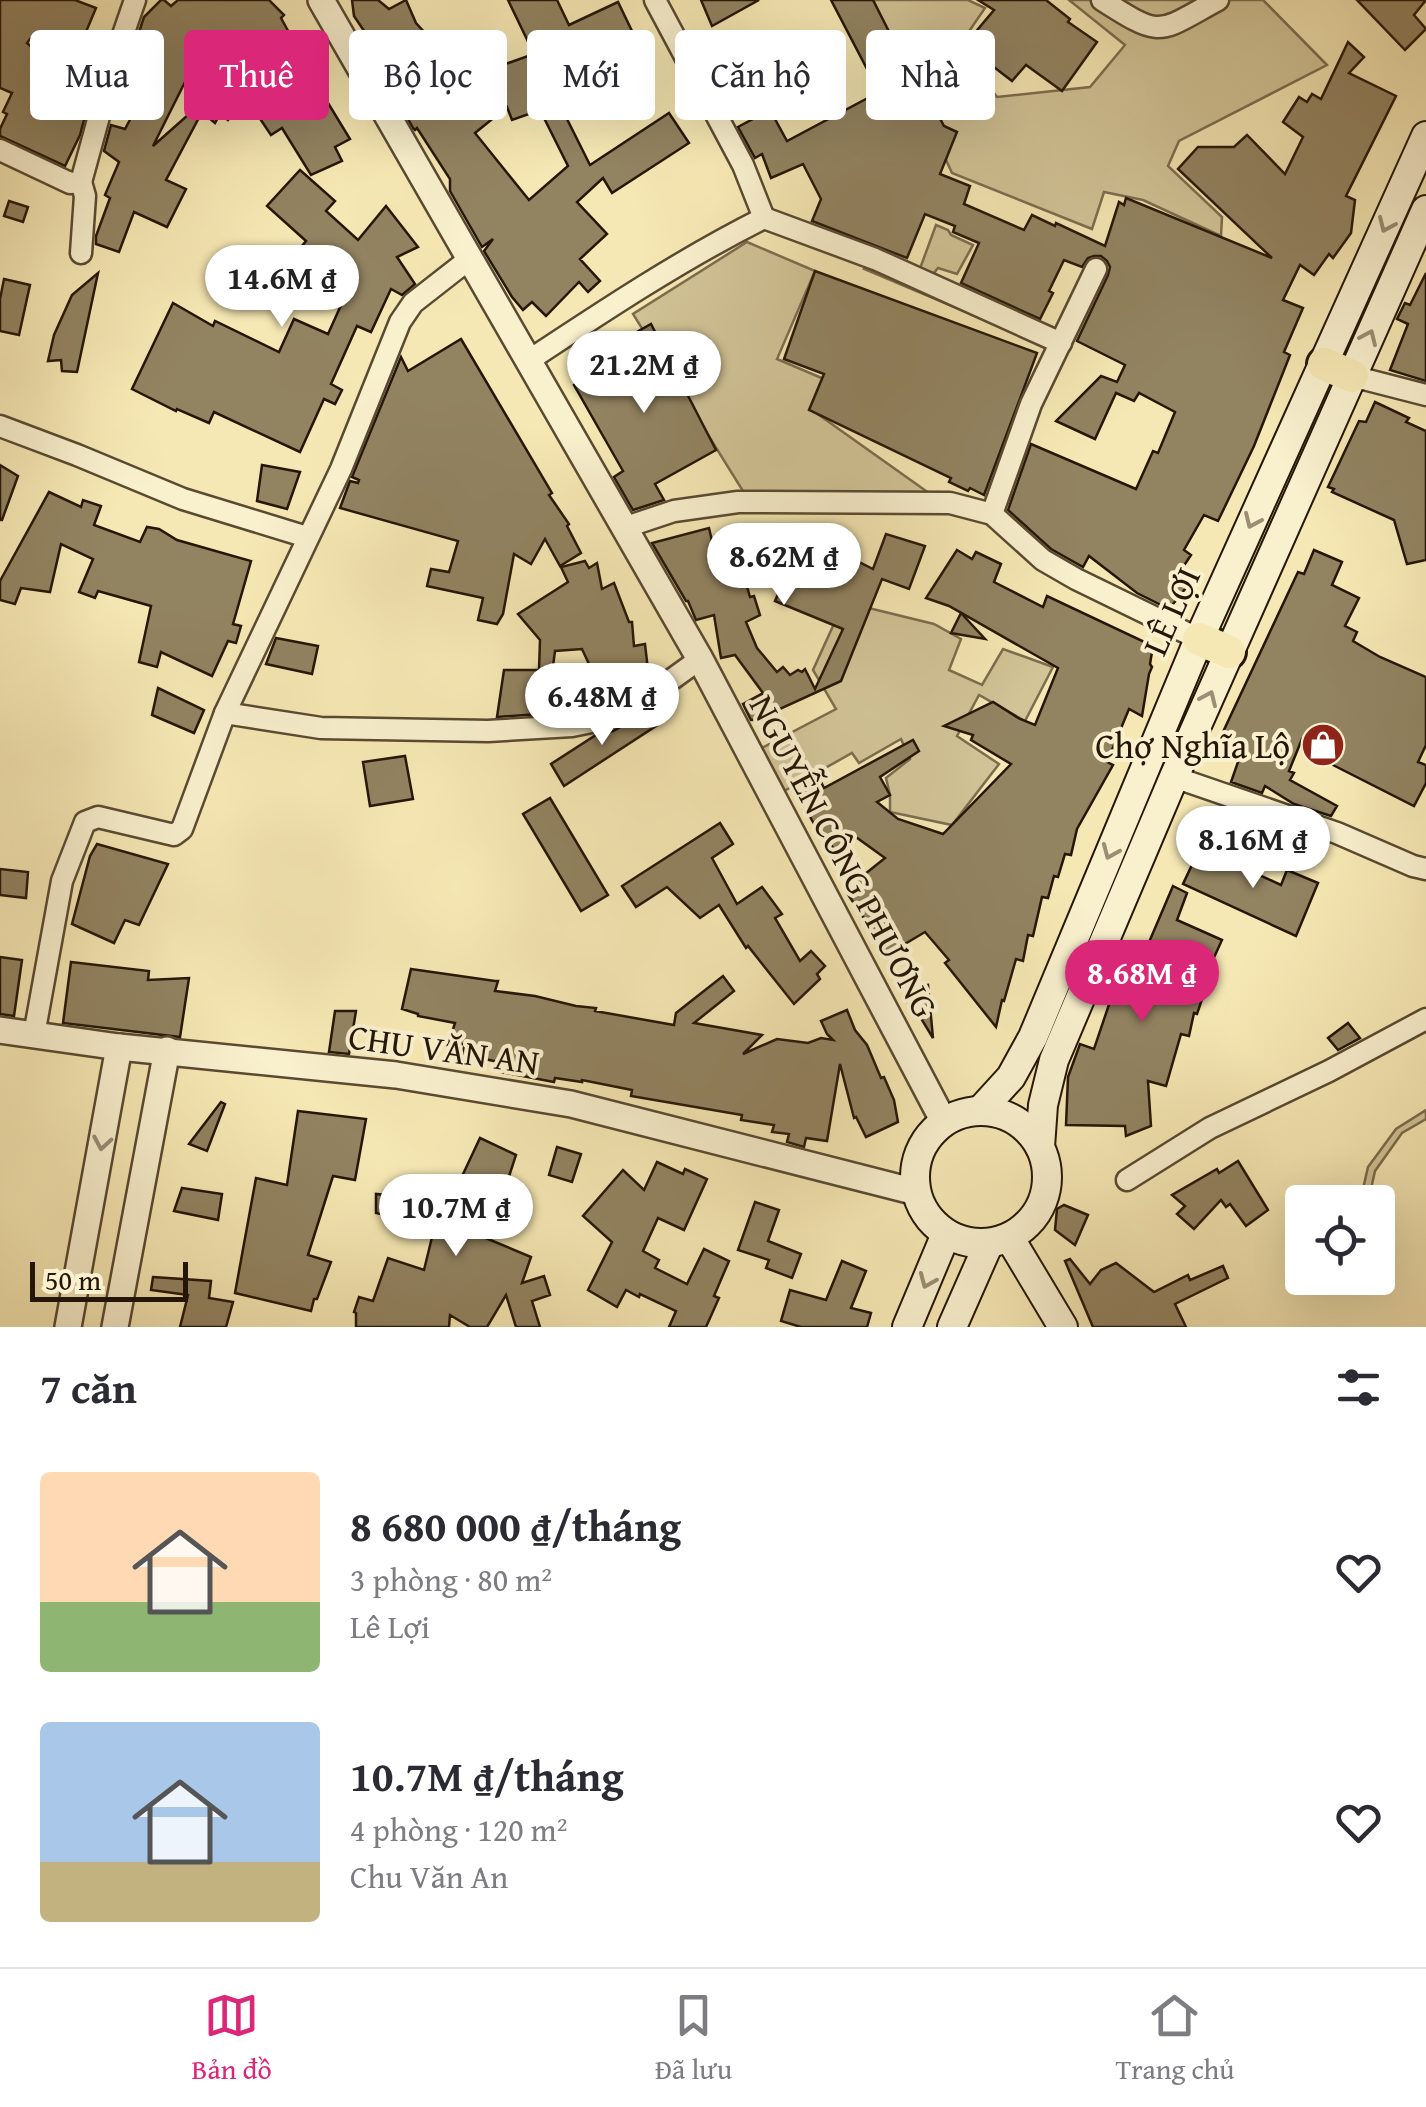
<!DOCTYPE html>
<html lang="vi">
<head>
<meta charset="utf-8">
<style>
	:root { --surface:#fff; --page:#f7f7f7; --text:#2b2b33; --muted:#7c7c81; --line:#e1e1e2; --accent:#db2777 }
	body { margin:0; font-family:"Gentium Book Plus",serif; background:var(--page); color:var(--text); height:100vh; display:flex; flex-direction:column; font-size:38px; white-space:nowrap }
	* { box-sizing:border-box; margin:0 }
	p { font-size:32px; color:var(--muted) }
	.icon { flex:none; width:55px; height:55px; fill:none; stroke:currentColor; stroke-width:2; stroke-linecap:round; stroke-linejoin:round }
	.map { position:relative; height:1327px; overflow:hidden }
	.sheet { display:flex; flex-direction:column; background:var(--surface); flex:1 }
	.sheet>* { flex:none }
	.top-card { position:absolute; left:30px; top:30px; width:1368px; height:90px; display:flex; gap:20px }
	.tools { position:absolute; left:1285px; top:1185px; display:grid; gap:20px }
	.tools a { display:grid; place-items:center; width:110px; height:110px; border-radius:10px; background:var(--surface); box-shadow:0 10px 40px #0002; font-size:50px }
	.scale { position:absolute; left:30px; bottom:25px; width:158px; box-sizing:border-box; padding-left:10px; border:5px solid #251607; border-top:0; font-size:28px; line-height:35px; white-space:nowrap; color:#251607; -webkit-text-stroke:8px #f9f0ce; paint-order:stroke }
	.price { position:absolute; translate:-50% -85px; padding:0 22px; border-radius:35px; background:#fff; color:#222; font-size:32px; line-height:65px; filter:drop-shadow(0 2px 5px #0008) }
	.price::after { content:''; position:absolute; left:50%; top:60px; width:30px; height:22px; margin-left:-15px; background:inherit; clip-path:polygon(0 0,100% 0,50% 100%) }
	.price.selected { background:var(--accent); color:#fff }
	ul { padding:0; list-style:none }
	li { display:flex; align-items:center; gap:30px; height:250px; padding:0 40px }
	li span { display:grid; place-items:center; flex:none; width:280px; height:200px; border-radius:10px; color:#555 }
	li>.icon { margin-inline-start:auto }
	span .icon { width:120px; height:120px; fill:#fffc; stroke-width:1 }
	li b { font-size:42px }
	h2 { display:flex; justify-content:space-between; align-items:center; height:120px; padding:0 40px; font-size:42px }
	.tag { padding:0 35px; border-radius:10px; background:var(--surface); box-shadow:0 10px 40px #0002; font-size:35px; line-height:90px }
	.tag.selected { background:var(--accent); color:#fff }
	.menu { display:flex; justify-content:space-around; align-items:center; height:140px; border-top:2px solid var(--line); background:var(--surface); font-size:28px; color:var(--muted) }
	.menu a { display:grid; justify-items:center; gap:5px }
	.menu .selected { color:var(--accent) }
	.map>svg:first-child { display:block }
	.green { fill:#d2c497; stroke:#7c6d4f; stroke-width:2.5 }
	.building { fill:#928361; stroke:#251607; stroke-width:2.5; fill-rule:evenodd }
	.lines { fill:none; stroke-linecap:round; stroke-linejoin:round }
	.minor-casing { stroke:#594a32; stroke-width:25 }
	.tertiary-casing { stroke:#594a32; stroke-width:30 }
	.secondary-casing { stroke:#251607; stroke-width:32 }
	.primary-casing { stroke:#251607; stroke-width:38 }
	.minor { stroke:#f9f0ce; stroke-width:20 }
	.tertiary { stroke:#f9f0ce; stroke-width:25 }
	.secondary { stroke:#f9f0ce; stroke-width:28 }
	.primary { stroke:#f6e8b4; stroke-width:32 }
	.oneway { stroke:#9a8e74 }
	.labels { text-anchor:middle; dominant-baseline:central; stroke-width:8; stroke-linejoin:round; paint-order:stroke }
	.street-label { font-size:35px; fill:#251607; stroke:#f9f0ce }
	.poi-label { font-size:35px; fill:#251607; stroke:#f9f0ce; text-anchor:end }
</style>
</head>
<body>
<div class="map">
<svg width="1426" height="1327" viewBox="0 0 1426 1327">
	<rect width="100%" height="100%" fill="#f6e8b4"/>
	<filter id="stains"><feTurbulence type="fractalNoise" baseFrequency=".002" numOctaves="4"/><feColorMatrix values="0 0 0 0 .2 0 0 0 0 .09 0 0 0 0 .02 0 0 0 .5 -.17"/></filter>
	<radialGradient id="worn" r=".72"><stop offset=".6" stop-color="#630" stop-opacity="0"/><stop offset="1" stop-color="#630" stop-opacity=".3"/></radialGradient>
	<!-- green -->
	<g class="green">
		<path d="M873,0H968L985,8L959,46L997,97L1090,87L1125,45L1069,0H1263L1327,65L1179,141L1168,166L1222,217L1221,236L1143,200L1104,192L1092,229L952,173Z"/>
		<path d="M936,225L948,230L951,235L973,245L957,274L938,268L934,273L1008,316L1004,328L864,269L871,257L918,274Z"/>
		<path d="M747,242L815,271L777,359L824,379L812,410L943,503L751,504L633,314Z"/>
		<path d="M844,602L934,624L961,639L949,670L982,685L1003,649L1053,667L1025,721L979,695L957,736L999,764L952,825L890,812V795L886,778L910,759L901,739L859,763L852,753L784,791L762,748L836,709L813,670Z"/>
		<path d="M1426,1110V1119L1402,1133L1375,1171L1368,1202H1360L1368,1167L1396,1129Z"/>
	</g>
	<!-- building -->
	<g class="building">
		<path d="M0,0H75L96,8L83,39L91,42L81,66L30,39L27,43L76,86L72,94L89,101L80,135L65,166L0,136V129L7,114L3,112L12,93L0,88Z"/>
		<path d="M161,0H164L171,6L178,0H269L284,15L281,18L292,38L289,39L350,139L335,147L342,161L311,175L282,128L271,135L246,98L228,120L220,114L215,123L202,112L166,180L186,189L167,227L134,212L119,252L96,244V236L110,198L105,195L119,162L104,151L111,125L125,129L142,97L121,86L144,17ZM228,42L260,76L231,91L223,84L153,146L196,60L217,67Z"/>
		<path d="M352,0H378L389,9L406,0L416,23L460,71L482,47L491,69L534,54L508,0H557L569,25L618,2L644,56L616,70L613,64L554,93L590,165L669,113L689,143L612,193L603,178L577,202L607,234L580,259L600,281L588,292L579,282L546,316L532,302L523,310L512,297L484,251L493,239L482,247L450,191V179L417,128L415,130L413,128L396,97L399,94L389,59L385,62L354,16ZM507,107L512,120L540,110L568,166L529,200L475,133Z"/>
		<path d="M701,0H759L712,26Z"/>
		<path d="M831,0H873L911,75L916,73L944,126L957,132L940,174L970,186L964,204L1024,230L1032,215L1055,226L1056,223L1105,246L1119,202L1124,205L1126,198L1272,258L1178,169L1198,147H1234L1247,135L1285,174L1303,137L1283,122L1299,97L1307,102L1312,94L1321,99L1348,42L1364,57L1349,73L1396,96L1346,196L1355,200L1351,233L1333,258L1329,254L1314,275L1300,265L1283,300L1303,308L1284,352L1290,355L1254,446L1218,521L1204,515L1184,550L1191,555L1179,573L1190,583L1169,609L1137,593L1089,556L1083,567L1051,549L1008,510L1031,444L1136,489L1153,451L1158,453L1175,412L1139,393L1134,401L1116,393L1095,439L1056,421L1101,376L1117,382L1125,365L1077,341L1108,275L1110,267L1107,261L1101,256H1094L1088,258L1082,267L1064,260L1049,291L1053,293L1040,319L961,283L979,243L953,232L955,226L925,214L907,258L812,221L821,199L803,164L771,178L762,154L755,158L738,127L770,110L787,141L879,92Z"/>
		<path d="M978,0H1046L1070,19L1068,22L1097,42L1062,91L1026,65L1012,81L981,57L978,61L963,47L994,10Z"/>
		<path d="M1357,0H1426L1414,15L1426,29L1405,50Z"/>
		<path d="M300,170L335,201L326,211L358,240L386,206L418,247L397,257L415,284L402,295L391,289L371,332L357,326L331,384L342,390L335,404L324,399L300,452L214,412L209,423L177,409L176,411L132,389L173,303L213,326L215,321L279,352L294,319L328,334L346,294L330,287L332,283L298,251L306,241L267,206Z"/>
		<path d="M9,201L28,207L23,222L4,216Z"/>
		<path d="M815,271L1037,353L984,495L970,488L968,491L949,482L951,478L809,410L824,374L784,359Z"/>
		<path d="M98,273L77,372L62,371L61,360L48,361L54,335L72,295Z"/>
		<path d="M1426,273V381L1390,370L1408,324L1397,319L1405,303L1410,305Z"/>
		<path d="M4,279L30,285L19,335L0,331V299Z"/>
		<path d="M651,324L716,450L655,484L664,500L633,510L614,477L623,471L574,385L616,348L614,345Z"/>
		<path d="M461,339L552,493L549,495L569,524L567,526L581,553L560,566L545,539L531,564L514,554L503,614L497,624L478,620L483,598L427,586L431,569L449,572L458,541L340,508L350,481L358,483L359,480L352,477L401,357L408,371Z"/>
		<path d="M1375,402L1409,418L1406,422L1426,431V560L1407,564L1394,520L1332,492L1334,489L1328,487L1359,421L1366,422Z"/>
		<path d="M0,465L18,476L2,520H0Z"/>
		<path d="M262,465L300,472L287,509L257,501Z"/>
		<path d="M49,492L81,507L83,500L101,506L94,525L140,542L147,527L159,529L177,540L251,561L233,624L241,626L236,643L228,641L212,676L161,652L157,667L139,662L151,606L98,591L95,598L79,592L93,559L61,544L50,592L21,588L15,604L0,600V581Z"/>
		<path d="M709,528L720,575L742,569L750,597L754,596L760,615L746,622L757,648L777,672L783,667L790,675L798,670L802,672L805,669L815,689L843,629L775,601L791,564L834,584L847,556L873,569L886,534L925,546L909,589L882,579L841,681L756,720H751L743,704L763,693L735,655L721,658L714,615L696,620L688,601H686L652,543Z"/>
		<path d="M957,550L972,559L976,552L1001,564L994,582L1043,607L1047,596L1153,646L1150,664L1152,667L1149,674L1142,716L1129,709L1107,762L1113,765L1077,829L1071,855L1065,854L1058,877L1054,876L1048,898L1042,897L1033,936L1028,935L1023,961L1016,959L1004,1001L1002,1000L996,1027L945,963L949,960L925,932L888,954L845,890L885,858L853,835L836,852L828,841L825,843L809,815L817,810L802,784L818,776L824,788L913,740L919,751L880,777L890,795L877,802L898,819L943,834L1011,764L971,740L973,735L944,726L993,702L1020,719L1035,725L1058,668L949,606L926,598Z"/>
		<path d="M1314,550L1342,562L1332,585L1359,598L1345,626L1357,632L1353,641L1380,657L1426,677V745L1418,762L1426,765V783L1414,806L1333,765L1334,763L1330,761L1334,753L1302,739L1289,771L1294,773L1290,780L1337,806L1331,816L1294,804L1265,786L1262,793L1231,782L1238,762L1215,749L1298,572L1304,574Z"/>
		<path d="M585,561L589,568L597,563L602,589L614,583L629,622H632L634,646L645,644L648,670L596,679L582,649L555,651L550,689H552V713L497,717L504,670H539L540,640L518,614L568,582L561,567Z"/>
		<path d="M961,613L985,639L951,633Z"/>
		<path d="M276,638L318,646L312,674L266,664Z"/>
		<path d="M158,688L204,710L194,733L152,715Z"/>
		<path d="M651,710L659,724L564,786L551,764L596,735L613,731Z"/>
		<path d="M405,756L413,799L370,806L363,762Z"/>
		<path d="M550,798L608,895L581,911L523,814Z"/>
		<path d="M720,823L733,844L712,858L737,904L762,887L782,914L775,918L800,961L811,951L825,966L817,974L820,979L794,1004L748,946L746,948L719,905L700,918L667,887L636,907L622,886Z"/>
		<path d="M97,844L168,864L139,925L125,920L114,943L72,924L90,856Z"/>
		<path d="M1200,848L1281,885L1287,870L1318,883L1296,936L1183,884Z"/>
		<path d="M0,869L28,872L26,898L0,895Z"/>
		<path d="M1173,886L1187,893L1177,920L1222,940L1206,975L1210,976L1197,1014L1194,1013L1189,1036L1181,1034L1166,1086L1148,1081L1151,1126L1126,1136L1125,1126L1066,1125L1068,1077L1080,1044L1094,1049L1128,948L1144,954Z"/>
		<path d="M0,957L22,960L14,1016L0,1014Z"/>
		<path d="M71,962L149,971L148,980L189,978L180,1037L63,1023Z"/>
		<path d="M411,969L495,981H498L495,991L535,996L576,1006L596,1008L595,1011L674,1025L676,1013L723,976L734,991L694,1023L762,1035L743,1054L777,1039L808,1043L821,1038L833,1040L827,1034L821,1021L847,1010L855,1030L867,1045L881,1078L884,1077L894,1100L898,1122L866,1137L856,1117L854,1118L840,1064L827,1141L806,1138L804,1147L787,1142L789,1134L772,1132L774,1125L741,1120L742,1115L631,1096L632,1090L582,1080V1082L555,1078L554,1082L501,1072L503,1063L462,1054L465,1044L448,1045L455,1023L418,1016V1014L402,1009Z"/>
		<path d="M928,985L933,1038L911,1002H907L906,988Z"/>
		<path d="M335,1011H356L349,1054L329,1052Z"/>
		<path d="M1348,1023L1360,1038L1338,1050L1328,1038Z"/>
		<path d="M221,1102L225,1104L207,1151L189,1144Z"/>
		<path d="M298,1111L366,1119L355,1180L333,1176L308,1255L331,1262L317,1299H314L311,1311L235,1293L256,1178L287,1185Z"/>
		<path d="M480,1138L516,1155L498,1210L486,1206L476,1234L531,1257L522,1283L544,1276L550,1295L532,1301L540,1327H516L506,1295L487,1327H470L450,1315L449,1327H356V1313L354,1312L359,1297L373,1301L388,1258L424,1270L435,1225L376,1213V1194L437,1200L449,1204Z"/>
		<path d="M557,1147L581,1154L572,1182L549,1175Z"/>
		<path d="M1238,1161L1268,1210L1246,1226L1230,1204L1226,1207L1221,1200L1194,1229L1177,1214L1185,1206L1172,1195L1217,1169L1219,1173Z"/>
		<path d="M657,1162L683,1174L685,1169L707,1179L684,1230L658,1218L643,1251L659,1260L655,1268L687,1284L704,1249L729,1261L714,1296L719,1298L706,1327H669L676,1311L640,1294L639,1297L626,1290L617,1307L588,1290L612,1242L583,1216L623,1170L644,1190Z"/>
		<path d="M182,1188L222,1194L218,1220L174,1211Z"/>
		<path d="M755,1202L779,1210L768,1241L801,1254L792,1278L766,1268L769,1260L738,1250Z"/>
		<path d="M1064,1205L1088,1215L1075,1245L1055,1230L1057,1209Z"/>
		<path d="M1070,1259L1090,1284L1101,1270L1116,1263L1154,1292L1188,1275L1190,1280L1223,1266L1228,1278L1175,1304L1186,1327H1093L1065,1261Z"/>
		<path d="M842,1261L866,1271L851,1308L871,1313L867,1327H801L781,1321L790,1290L826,1300Z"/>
		<path d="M153,1277L211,1281L209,1298L233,1302L226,1327H180L188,1295L151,1290Z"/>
	</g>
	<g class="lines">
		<!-- minor casing -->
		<g class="minor-casing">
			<g id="minor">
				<path d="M655,0L743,165L764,218"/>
				<path d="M1102,0C1163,39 1157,33 1218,0"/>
				<path d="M0,150L70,183L81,182L115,58L135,0"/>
				<path d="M81,182L85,196L81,253"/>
				<path d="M528,361C605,310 682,259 764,218L875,259L1061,343"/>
				<path d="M1352,376L1426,395"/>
				<path d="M0,426L77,455L183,499L307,537"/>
				<path d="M992,514L1031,404L1096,269"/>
				<path d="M623,528L674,511L738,502L950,503L992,514L1043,560L1076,579L1199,639"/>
				<path d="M225,713L321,728L488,731L572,726L606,719L650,695L700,659"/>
				<path d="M1174,777L1337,833L1413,866L1426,869"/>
				<path d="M34,1035L62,881L85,822L98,817L174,835L182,829L225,713L341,469L400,322L413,303L468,260"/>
				<path d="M1127,1180L1210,1128L1329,1071L1426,1019"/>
			</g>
		</g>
		<!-- tertiary casing -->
		<g class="tertiary-casing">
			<g id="tertiary">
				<path d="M321,0L700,659L944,1122"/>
				<path d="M0,1030L119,1047L396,1075L571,1104L916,1192"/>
				<path d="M68,1327L119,1047"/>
				<path d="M115,1327L167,1050"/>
			</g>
		</g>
		<!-- secondary casing -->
		<g class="secondary-casing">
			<g id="secondary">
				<circle cx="981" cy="1177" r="66"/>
				<path d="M980,1111L1011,1077L1033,1037L1199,639L1426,136"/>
				<path d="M1040,1147L1043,1105L1054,1060L1174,777L1426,210"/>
				<path d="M1009,1237L1063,1327"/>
				<path d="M907,1327L946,1234"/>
				<path d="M952,1327L989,1243"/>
			</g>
		</g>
		<!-- primary casing -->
		<g class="primary-casing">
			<g id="primary">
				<path d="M1324,364L1352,376"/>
				<path d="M1199,639L1229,652"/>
			</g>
		</g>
		<!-- minor -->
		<use href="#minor" class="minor"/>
		<!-- tertiary -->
		<use href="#tertiary" class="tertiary"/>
		<!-- secondary -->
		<use href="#secondary" class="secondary"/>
		<!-- primary -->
		<use href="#primary" class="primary"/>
	</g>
	<!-- one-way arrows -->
	<defs><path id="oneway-chevron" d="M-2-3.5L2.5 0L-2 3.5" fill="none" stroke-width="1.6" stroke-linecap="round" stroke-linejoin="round" transform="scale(2.5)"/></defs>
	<g class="oneway">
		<use href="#oneway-chevron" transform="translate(1386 225) rotate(114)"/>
		<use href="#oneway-chevron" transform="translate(1369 337) rotate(-66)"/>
		<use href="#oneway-chevron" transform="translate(1252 521) rotate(114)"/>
		<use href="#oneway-chevron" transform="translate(1209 698) rotate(-66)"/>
		<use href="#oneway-chevron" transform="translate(1110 852) rotate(113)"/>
		<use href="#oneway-chevron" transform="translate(102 1143) rotate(100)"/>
		<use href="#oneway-chevron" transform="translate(927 1281) rotate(113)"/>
	</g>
	<!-- icons -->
	<defs>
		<g id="shop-disc" transform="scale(2.25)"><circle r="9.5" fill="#8f2418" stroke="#f9f0ce"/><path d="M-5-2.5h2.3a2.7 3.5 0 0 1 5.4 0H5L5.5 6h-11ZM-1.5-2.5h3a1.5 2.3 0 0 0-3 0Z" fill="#fff"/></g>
	</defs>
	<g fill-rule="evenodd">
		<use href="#shop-disc" x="1323" y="745"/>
	</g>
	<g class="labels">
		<!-- street labels -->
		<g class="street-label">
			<text transform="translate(1171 611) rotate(-66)">LÊ LỢI</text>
			<text transform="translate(844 856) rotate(62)">NGUYỄN CÔNG PHƯƠNG</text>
			<text transform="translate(444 1049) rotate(8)">CHU VĂN AN</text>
		</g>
		<!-- poi labels -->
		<g class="poi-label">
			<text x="1290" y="745">Chợ Nghĩa Lộ</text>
		</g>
	</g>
	<rect width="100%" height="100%" filter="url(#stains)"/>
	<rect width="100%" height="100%" fill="url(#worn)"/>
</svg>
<div class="tools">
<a><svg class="icon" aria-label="locate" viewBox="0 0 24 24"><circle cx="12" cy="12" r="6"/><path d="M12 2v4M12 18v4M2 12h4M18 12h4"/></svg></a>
</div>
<div class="scale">50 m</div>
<b class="price" style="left:282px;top:330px">14.6M ₫</b>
<b class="price" style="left:644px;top:416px">21.2M ₫</b>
<b class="price" style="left:784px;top:608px">8.62M ₫</b>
<b class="price" style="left:602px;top:748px">6.48M ₫</b>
<b class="price" style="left:1253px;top:891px">8.16M ₫</b>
<b class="price selected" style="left:1142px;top:1025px">8.68M ₫</b>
<b class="price" style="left:456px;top:1259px">10.7M ₫</b>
<div class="top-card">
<a class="tag">Mua</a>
<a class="tag selected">Thuê</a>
<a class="tag">Bộ lọc</a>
<a class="tag">Mới</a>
<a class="tag">Căn hộ</a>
<a class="tag">Nhà</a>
</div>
</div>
<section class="sheet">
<h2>7 căn<svg class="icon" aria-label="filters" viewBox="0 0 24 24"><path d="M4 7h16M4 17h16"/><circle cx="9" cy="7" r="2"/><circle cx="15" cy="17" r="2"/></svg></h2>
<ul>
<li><span style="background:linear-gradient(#ffd9b3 65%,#8fb573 0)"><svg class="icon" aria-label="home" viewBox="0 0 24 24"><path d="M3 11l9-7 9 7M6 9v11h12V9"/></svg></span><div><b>8 680 000 ₫/tháng</b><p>3 phòng · 80 m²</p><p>Lê Lợi</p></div><svg class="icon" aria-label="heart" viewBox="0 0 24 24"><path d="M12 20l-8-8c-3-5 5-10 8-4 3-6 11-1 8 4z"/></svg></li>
<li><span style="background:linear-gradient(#a9c7e8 70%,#c2b280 0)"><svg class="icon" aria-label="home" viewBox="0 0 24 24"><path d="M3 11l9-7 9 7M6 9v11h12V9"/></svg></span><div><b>10.7M ₫/tháng</b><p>4 phòng · 120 m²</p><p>Chu Văn An</p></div><svg class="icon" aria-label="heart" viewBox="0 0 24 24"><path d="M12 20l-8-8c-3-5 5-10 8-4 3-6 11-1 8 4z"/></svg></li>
</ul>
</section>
<nav class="menu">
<a class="selected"><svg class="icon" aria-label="map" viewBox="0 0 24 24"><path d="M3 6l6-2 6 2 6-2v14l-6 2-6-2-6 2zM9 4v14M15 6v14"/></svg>Bản đồ</a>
<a><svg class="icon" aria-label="saved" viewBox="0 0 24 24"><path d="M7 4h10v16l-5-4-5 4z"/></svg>Đã lưu</a>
<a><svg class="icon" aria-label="home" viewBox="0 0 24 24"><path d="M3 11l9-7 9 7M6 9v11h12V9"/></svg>Trang chủ</a>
</nav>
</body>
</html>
